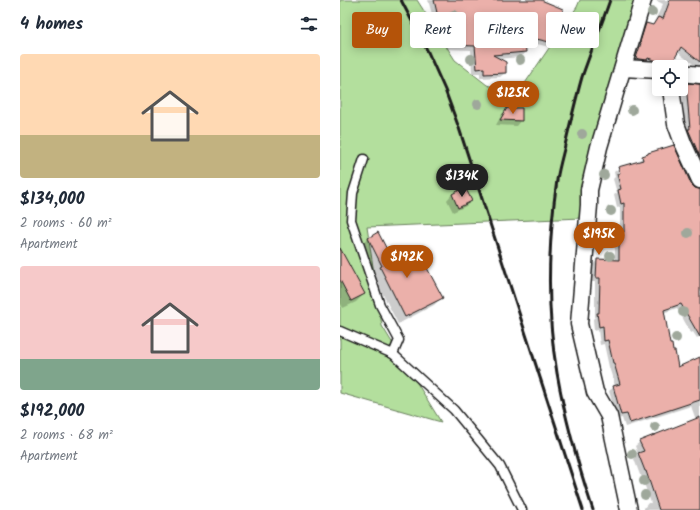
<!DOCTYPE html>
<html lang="en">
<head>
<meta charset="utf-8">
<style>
	:root { --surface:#fff; --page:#f2f2f3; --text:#1f2937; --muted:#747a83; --accent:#b45309 }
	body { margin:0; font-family:Kalam,sans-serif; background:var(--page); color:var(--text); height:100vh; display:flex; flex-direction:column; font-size:15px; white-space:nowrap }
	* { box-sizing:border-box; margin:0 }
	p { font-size:13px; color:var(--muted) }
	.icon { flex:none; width:22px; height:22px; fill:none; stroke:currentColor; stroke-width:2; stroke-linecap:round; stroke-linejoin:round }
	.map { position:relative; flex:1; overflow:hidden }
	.details { display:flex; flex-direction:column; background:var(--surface); width:340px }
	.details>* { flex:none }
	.guide { position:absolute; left:12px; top:12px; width:288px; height:36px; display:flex; gap:8px }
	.fabs { position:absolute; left:312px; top:60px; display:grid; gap:8px }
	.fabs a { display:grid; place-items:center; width:36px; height:36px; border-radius:4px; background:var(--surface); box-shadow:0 2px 10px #0003; font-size:20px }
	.price { position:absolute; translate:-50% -34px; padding:0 9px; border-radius:14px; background:var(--accent); color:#fff; font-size:13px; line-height:26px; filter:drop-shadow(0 1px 2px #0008) }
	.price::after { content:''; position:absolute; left:50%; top:24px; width:12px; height:9px; margin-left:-6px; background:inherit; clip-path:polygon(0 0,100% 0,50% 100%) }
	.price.selected { background:#222; color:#fff }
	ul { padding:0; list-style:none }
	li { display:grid; align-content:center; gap:8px; height:212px; padding:0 20px }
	li span { display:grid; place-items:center; height:124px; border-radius:4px; color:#555 }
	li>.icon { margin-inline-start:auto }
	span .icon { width:72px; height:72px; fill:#fffc; stroke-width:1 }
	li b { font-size:17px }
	h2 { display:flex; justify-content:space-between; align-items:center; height:48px; padding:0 20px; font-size:17px }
	.tag { padding:0 14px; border-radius:4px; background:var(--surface); box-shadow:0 2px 10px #0003; font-size:14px; line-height:36px }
	.tag.selected { background:var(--accent); color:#fff }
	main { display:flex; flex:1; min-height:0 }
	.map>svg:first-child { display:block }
	.green { fill:#b3df9d; stroke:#687e5c }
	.shadow { fill:#0003 }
	.building { fill:#ebb0aa; stroke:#1c1c1c }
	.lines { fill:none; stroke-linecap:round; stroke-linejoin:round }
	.lane-casing { stroke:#1c1c1c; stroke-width:11 }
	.street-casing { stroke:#1c1c1c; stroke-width:19 }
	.lane { stroke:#fff; stroke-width:8 }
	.street { stroke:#fff; stroke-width:16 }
	.rail { stroke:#1c1c1c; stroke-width:3 }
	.tree { fill:#9fa89b }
</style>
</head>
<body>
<main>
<section class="details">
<h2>4 homes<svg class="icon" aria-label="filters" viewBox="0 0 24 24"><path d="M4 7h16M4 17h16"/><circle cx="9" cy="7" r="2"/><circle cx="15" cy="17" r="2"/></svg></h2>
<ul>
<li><span style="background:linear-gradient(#ffd9b3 65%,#c2b280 0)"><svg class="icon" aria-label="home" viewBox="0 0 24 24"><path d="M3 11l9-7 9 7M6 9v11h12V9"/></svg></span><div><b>$134,000</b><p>2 rooms · 60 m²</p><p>Apartment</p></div></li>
<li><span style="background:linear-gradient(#f6c9c9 75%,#7fa58c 0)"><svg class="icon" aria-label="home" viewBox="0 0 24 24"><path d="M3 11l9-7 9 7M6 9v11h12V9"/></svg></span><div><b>$192,000</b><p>2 rooms · 68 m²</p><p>Apartment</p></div></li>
</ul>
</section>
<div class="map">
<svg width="360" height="510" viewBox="0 0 360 510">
	<rect width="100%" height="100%" fill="#fff"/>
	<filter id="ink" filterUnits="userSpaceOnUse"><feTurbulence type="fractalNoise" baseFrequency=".025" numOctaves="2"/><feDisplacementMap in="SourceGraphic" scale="8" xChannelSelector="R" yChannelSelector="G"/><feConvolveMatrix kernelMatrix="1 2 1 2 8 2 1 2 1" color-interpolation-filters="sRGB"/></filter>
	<g filter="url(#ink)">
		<!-- green -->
		<path class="green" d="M0,0H77L115,60L147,85L177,95L237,7L240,0H305L242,218L27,227L42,326L101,422L0,393Z"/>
		<!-- shadow -->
		<g class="shadow">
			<path d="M88,0H199L213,43L209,47L189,42L186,45H185V52L181,57L157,59L165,73L160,77L140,78V73H132L131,50L106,49L108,17L94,21Z"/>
			<path d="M315,0H360V69L337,52L329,67H321L292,62L297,47L302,28L306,24L312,26L323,4Z"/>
			<path d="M346,84L360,85V171L345,133L342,89Z"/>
			<path d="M167,109L181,120L176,126L156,125L162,114Z"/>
			<path d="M308,154L351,185L354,189L360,190V336L357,338L353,332L351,333L337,308L323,313L304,383L360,358V510H304V508L308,503H311L301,475H300L294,459L298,454L295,446L300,442L356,420L351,406L285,427L282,418L277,419L269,391L275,386L269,367L264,344L260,345L258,330L254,331L253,319L255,317V282H251L253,265L257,260L275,261V238L280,233V207L277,208L274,195L277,193L273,179L275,177L274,172L279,168L298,162V161L303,157Z"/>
			<path d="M112,194L131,201L126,206L113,212L107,200Z"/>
			<path d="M38,234L55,266L101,298L94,305L58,324L33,275L35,273L21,246L28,238Z"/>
			<path d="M0,250L24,294L16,302L3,308L0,302Z"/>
		</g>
		<!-- building -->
		<g class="building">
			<path d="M94,0H201L223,9L214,43L192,38L191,41L185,40L186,52L153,55L166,62V73L144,74V68L137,69L135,46L111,45L112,13L98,17Z"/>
			<path d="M330,0H360V62L341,47L330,67L324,62L320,61L314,60L308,58L307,60L299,59L296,58L301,43L300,42L306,23L313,25L318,17L323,19Z"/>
			<path d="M346,83L360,84V157L348,129H350Z"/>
			<path d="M167,108H182V121L160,120Z"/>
			<path d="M334,145L351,184L355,188L360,189V337L341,304L324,310L330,344H332L333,351H335L338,367L360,357V400L290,423L287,414L281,415L273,386L280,384L274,363H273L268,340L264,341L263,326L259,327L257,313H259L260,278H256L257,259L279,260V232H284V203L281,204L278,190L281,189L277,174L280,173L278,167L303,160L302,156L308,154V153Z"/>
			<path d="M125,187L132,201L118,208L112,194Z"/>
			<path d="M38,232L55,265L79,253L103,298L65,317L40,267L42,266L28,238Z"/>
			<path d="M0,248L25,294L11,301L0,280Z"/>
			<path d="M360,417V510H319L306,471H305L298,453L304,451L299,441Z"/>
		</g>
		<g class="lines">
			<!-- lane casing -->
			<g class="lane-casing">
				<g id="lane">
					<path d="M24,159L13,193L11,220L40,305L59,340L53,354"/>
					<path d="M0,331L53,354L114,410L160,466L182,510"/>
				</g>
			</g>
			<!-- street casing -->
			<g class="street-casing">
				<g id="street">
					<path d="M283,68L319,70"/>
					<path d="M341,73L360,75"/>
					<path d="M331,89L336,124L343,143L360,180"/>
					<path d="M289,510L269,416L255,392L239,324L249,205V190L259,147L303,0"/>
				</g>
			</g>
			<!-- lane -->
			<use href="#lane" class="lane"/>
			<!-- street -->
			<use href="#street" class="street"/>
			<!-- rail -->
			<g class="rail">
				<path d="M61,0L88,52L105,90L119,128L243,510"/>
				<path d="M253,510C238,465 225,419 217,373C206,309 208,243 217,180C219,167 223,154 226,141C231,120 236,98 242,77C251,51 261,26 270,0"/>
			</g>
		</g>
		<!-- trees -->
		<g class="tree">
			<circle cx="312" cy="12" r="5"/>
			<circle cx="114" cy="15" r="5"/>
			<circle cx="109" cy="30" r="5"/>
			<circle cx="234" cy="30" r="5"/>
			<circle cx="191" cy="38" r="5"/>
			<circle cx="181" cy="39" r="5"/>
			<circle cx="131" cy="59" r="5"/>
			<circle cx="180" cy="60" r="5"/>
			<circle cx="138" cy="104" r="5"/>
			<circle cx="292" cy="110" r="5"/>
			<circle cx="242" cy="134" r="5"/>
			<circle cx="264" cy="175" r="5"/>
			<circle cx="271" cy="211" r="5"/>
			<circle cx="348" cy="233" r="5"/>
			<circle cx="269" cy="235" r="5"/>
			<circle cx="270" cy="256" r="5"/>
			<circle cx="343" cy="312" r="5"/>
			<circle cx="336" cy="338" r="5"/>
			<circle cx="315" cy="427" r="5"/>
			<circle cx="292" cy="454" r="5"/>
			<circle cx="304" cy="481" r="5"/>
			<circle cx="305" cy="495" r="5"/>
		</g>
	</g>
</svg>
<div class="fabs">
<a><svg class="icon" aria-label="locate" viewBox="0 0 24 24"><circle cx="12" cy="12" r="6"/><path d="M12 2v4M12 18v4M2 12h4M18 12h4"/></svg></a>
</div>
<b class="price" style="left:173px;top:115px">$125K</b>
<b class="price selected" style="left:122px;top:198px">$134K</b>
<b class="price" style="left:259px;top:256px">$195K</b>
<b class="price" style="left:67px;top:279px">$192K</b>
<div class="guide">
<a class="tag selected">Buy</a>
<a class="tag">Rent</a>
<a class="tag">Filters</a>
<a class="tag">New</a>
</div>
</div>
</main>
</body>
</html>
